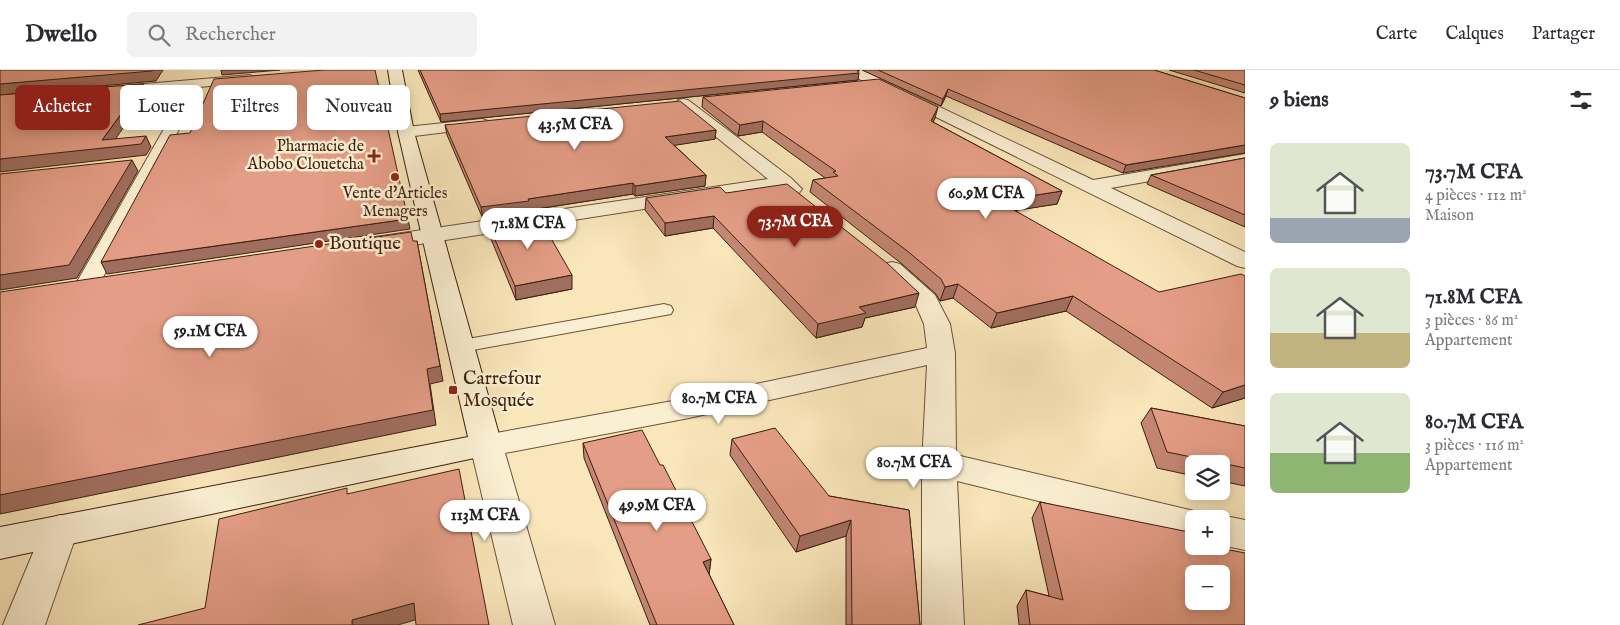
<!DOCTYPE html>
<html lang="fr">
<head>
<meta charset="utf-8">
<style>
	:root { --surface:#fff; --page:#f2f2f3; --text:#2b2b33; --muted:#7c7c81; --line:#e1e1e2; --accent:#8f2418 }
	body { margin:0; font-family:"IM FELL English",serif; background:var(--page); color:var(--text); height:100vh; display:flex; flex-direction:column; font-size:19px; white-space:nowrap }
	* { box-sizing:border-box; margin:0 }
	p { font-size:16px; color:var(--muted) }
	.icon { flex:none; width:28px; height:28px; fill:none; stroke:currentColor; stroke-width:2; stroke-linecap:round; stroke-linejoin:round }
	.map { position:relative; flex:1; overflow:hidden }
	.side { display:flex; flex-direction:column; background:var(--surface); width:375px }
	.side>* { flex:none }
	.guide { position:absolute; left:15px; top:15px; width:475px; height:45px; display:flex; gap:10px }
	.fabs { position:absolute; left:1185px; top:385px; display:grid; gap:10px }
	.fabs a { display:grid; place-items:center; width:45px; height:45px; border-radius:8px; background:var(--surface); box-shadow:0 2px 12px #0003; font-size:25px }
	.price { position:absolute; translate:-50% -42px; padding:0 11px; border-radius:18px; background:#fff; color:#222; font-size:16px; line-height:32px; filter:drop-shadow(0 1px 2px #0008) }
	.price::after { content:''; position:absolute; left:50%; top:30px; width:15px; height:11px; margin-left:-8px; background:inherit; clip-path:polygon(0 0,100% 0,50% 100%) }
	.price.selected { background:var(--accent); color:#fff }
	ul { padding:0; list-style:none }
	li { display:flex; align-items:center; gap:15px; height:125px; padding:0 25px }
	li span { display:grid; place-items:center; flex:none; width:140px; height:100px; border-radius:8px; color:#555 }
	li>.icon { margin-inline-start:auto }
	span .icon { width:60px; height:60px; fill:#fffc; stroke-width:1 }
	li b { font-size:21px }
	h2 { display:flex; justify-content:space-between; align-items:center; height:60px; padding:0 25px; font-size:21px }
	.pill { padding:0 18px; border-radius:8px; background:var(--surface); box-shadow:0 2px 12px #0003; font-size:18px; line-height:45px }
	.pill.selected { background:var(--accent); color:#fff }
	header { display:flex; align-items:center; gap:30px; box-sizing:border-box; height:70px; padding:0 25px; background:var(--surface); border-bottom:1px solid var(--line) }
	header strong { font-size:24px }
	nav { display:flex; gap:28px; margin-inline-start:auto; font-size:18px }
	.search { width:350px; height:45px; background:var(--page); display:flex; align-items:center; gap:12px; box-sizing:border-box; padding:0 18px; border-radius:8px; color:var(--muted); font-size:19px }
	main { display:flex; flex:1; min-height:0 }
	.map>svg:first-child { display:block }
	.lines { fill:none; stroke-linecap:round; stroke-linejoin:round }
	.lane-casing { stroke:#6b5139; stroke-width:2 }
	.street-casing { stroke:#6b5139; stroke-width:2 }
	.secondary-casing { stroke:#3c1f0e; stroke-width:2 }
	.lane { fill:#fbefd2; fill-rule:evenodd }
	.street { fill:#fbefd2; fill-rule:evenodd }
	.secondary { fill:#fbefd2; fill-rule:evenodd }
	.wall { fill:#c48773; stroke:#3c1f0e }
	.shaded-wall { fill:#a06e5e; stroke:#3c1f0e }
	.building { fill:#e49d86; stroke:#3c1f0e; fill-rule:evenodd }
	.poi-dot { fill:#8f2418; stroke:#fbefd2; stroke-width:2 }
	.labels { text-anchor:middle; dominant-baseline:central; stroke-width:5; stroke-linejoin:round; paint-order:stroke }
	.far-poi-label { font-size:16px; fill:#3c1f0e; stroke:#fbefd2; text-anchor:end }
	.poi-label { font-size:19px; fill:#3c1f0e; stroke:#fbefd2; text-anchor:start }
</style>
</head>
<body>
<header>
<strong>Dwello</strong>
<div class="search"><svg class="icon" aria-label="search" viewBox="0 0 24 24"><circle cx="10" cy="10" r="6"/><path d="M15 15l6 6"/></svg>Rechercher</div>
<nav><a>Carte</a><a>Calques</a><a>Partager</a></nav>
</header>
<main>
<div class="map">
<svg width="1245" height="555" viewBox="0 0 1245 555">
	<rect width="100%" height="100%" fill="#f9e6ba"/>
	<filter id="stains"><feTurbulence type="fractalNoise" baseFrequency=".004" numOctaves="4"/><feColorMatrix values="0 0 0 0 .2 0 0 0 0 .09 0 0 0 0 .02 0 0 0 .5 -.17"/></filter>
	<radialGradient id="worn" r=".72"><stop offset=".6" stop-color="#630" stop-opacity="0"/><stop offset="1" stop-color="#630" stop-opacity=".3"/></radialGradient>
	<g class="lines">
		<!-- lane casing -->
		<g class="lane-casing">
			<path id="lane" d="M664,234L671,236L673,240L671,244L462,282L455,280L452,276L455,272L462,270Z"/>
		</g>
		<!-- street casing -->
		<g class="street-casing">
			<g id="street">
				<path d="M845,0H862L1093,110L1245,84V94L1111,118L1245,182V198L1237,196L847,3Z"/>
				<path d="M250,5L257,9L255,12L109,25L104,24L102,21L104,18L109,17Z"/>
				<path d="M683,29L688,30L791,108L802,119L799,123C790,125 786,124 779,118L375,181L367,179L364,174L367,169L375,167L768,109L678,36L676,33L678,30Z"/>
				<path d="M184,32L189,33L191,36L98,217L95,222L86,224L77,222L74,217L177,36L179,33Z"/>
				<path d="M482,49L488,51L490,54L488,57L406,67L400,65L398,62L400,59L406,57Z"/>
				<path d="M892,192L900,194L935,225L950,254L955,283L956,385L1207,444L1210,449H1194V469L957,411L964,555H922V394L927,295L689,348L505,383L555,555H513L470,375L474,367L689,328L927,278L924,254L915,233L880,199L884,194Z"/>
				<path d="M60,445L73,449L78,460L45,555H3L47,449Z"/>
				<path d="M1221,445L1245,450V480L1221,475V449H1210Z"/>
			</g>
		</g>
		<!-- secondary casing -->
		<g class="secondary-casing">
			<path id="secondary" d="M388,0H402L414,62L502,375L498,383L0,489V457L468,367L398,62Z"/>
		</g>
		<!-- lane -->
		<use href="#lane" class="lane"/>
		<!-- street -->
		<use href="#street" class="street"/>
		<!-- secondary -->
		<use href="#secondary" class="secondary"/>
	</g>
	<!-- wall -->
	<g class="wall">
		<path d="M418,0H860L858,1V10L441,52Z"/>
		<path d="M862,0H1154L1245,28L1123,103L946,26L941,36Z"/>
		<path d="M1169,0H1245V23Z"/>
		<path d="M703,27L935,48L933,52L1062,121L1057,134L1015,140L1245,328L1212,338L1066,241L991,258L953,228L940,231L936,224L902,194L810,122L813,110L825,108L762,62L738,66L702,37Z"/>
		<path d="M445,55L716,60L715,69L674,75L706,105L705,116L635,126L633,124L530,140V142L483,149L447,65Z"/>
		<path d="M1245,88V157L1147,114L1151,105Z"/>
		<path d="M726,123L915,237L865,248L862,257L816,268L713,158L665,166L645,140L646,128Z"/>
		<path d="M487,151L572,219L516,230L489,164Z"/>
		<path d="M1151,338L1245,356V416L1221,411V394H1194V406L1157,398L1141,353Z"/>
		<path d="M732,369L829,426L909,440L920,555H846V466L796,482L730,385Z"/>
		<path d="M583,373L711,489L709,504L734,555H650L584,388Z"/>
		<path d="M1040,432L1225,479L1245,555H1019L1017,536L1026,520L1049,526L1032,448Z"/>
	</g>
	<!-- shaded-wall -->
	<g class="shaded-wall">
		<path d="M153,0H163L156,11L0,25V14Z"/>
		<path d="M221,0H280L222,5Z"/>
		<path d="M854,0H860L855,3H859L858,10L441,52L440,44Z"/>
		<path d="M143,14L147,23L110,77L146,66L151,77L146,85L0,102V89L102,70Z"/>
		<path d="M948,19L946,26L941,36L943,29Z"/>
		<path d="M938,37L935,48L928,62L931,51Z"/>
		<path d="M763,51L762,62L738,66L740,55Z"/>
		<path d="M716,60L715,69L664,77L665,67Z"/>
		<path d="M1245,75V83L1123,103L1126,95Z"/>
		<path d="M132,90L138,101L77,208L0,220V205Z"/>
		<path d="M706,105L705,116L635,126V116Z"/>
		<path d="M633,113V124L530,140V142L483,149L481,137L528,129Z"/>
		<path d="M1062,121L1057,134L994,144L998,131Z"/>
		<path d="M714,146L713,158L665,166V153Z"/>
		<path d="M408,149L410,159L107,204L101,192Z"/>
		<path d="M417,171L443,311L430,314L436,355L0,444V425L427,299Z"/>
		<path d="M572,205V219L516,230L515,216Z"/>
		<path d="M958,214L953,228L940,231L945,217Z"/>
		<path d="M919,223L915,237L865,248L862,257L816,268L818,254L859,237Z"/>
		<path d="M1073,226L1066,241L991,258L997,243Z"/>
		<path d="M1245,315V328L1212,338L1223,322Z"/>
		<path d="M851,450L846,466L796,482L800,466Z"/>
		<path d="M711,489L709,505L703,492Z"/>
		<path d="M414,533L418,549L398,555H352V550Z"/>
	</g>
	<!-- building -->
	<g class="building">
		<path d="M0,0H153L152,1L0,14Z"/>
		<path d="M324,0H375L408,149L101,192L170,65L190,63L214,9Z"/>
		<path d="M420,0H857L859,3L440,44Z"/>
		<path d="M878,0H1154L1245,28V75L1126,95L948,19L943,29Z"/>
		<path d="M1194,0H1245V15Z"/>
		<path d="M879,9L938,37L931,51L1062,121L998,131L1159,222L1241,204L1245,206V315L1223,322L1073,226L997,243L958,214L945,217L941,209L906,180L813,110L838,106L833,102L836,101L763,51L740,55L703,27Z"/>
		<path d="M143,14L102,70L146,66L141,74L0,89V25Z"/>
		<path d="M680,31L716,60L665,67L706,105L635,116L633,113L528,129L529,131L481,137L445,55Z"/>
		<path d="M1245,88V145L1151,105Z"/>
		<path d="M132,90L69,195L0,205V104Z"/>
		<path d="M787,114L887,193L919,223L859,237L866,243L818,254L714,146L665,153L646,128L720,117L726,123Z"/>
		<path d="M537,144L572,205L515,216L487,151Z"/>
		<path d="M411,162L413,171H417L440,296L427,299L433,340L0,425V222Z"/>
		<path d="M1151,338L1245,356V398L1167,382Z"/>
		<path d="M775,358L829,426L909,440L920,555H852L851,450L800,466L732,369Z"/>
		<path d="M642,360L660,395H663L711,489L703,492L734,555H657L583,373Z"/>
		<path d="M459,399L489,555H416L414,533L352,550V555H138L205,538L219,449L347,418V424Z"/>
		<path d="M1040,432L1194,463V476H1221V470L1225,479L1245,483V555H1030L1026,520L1063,530ZM1194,504H1221V531H1194Z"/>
	</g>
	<!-- markers -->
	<g class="poi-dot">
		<path d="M371.5 78.5h5v5h5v5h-5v5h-5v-5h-5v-5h5z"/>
		<circle cx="395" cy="107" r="5"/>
		<circle cx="319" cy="174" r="5"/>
		<rect x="448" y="315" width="10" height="10" rx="2.5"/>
	</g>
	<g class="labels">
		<!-- far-poi labels -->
		<g class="far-poi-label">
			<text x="364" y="77">Pharmacie de<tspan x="364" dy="18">Abobo Clouetcha</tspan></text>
			<text x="395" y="124" text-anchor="middle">Vente d'Articles<tspan x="395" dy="18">Menagers</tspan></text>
		</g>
		<!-- poi labels -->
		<g class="poi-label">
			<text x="329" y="174">Boutique</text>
			<text x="463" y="309">Carrefour<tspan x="463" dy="22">Mosquée</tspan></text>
		</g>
	</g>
	<rect width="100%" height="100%" filter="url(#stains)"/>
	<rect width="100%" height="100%" fill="url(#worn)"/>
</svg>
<div class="fabs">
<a><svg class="icon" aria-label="layers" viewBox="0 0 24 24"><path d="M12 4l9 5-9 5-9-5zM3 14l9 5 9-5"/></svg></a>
<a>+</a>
<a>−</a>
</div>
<b class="price" style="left:575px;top:81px">43.5M CFA</b>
<b class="price" style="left:986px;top:150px">60.9M CFA</b>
<b class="price selected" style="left:795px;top:178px">73.7M CFA</b>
<b class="price" style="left:528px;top:180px">71.8M CFA</b>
<b class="price" style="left:210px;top:288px">59.1M CFA</b>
<b class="price" style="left:719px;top:355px">80.7M CFA</b>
<b class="price" style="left:914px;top:419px">80.7M CFA</b>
<b class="price" style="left:657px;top:462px">49.9M CFA</b>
<b class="price" style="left:485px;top:472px">113M CFA</b>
<div class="guide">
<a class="pill selected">Acheter</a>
<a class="pill">Louer</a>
<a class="pill">Filtres</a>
<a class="pill">Nouveau</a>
</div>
</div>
<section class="side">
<h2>9 biens<svg class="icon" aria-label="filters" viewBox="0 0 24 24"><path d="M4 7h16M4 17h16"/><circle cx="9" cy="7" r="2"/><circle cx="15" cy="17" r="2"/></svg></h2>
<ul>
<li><span style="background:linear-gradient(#dfe7d0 75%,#9aa5b1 0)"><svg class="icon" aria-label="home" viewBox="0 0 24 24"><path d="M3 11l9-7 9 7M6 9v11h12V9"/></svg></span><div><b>73.7M CFA</b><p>4 pièces · 112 m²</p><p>Maison</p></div></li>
<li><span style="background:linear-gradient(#dfe7d0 65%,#c2b280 0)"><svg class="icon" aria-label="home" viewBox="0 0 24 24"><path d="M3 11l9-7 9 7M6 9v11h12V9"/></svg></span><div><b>71.8M CFA</b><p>3 pièces · 86 m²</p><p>Appartement</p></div></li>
<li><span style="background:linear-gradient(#dfe7d0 60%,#8fb573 0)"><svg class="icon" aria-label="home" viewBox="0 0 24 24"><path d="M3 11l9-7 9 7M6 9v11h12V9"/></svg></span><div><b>80.7M CFA</b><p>3 pièces · 116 m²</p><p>Appartement</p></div></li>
</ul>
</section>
</main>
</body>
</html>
